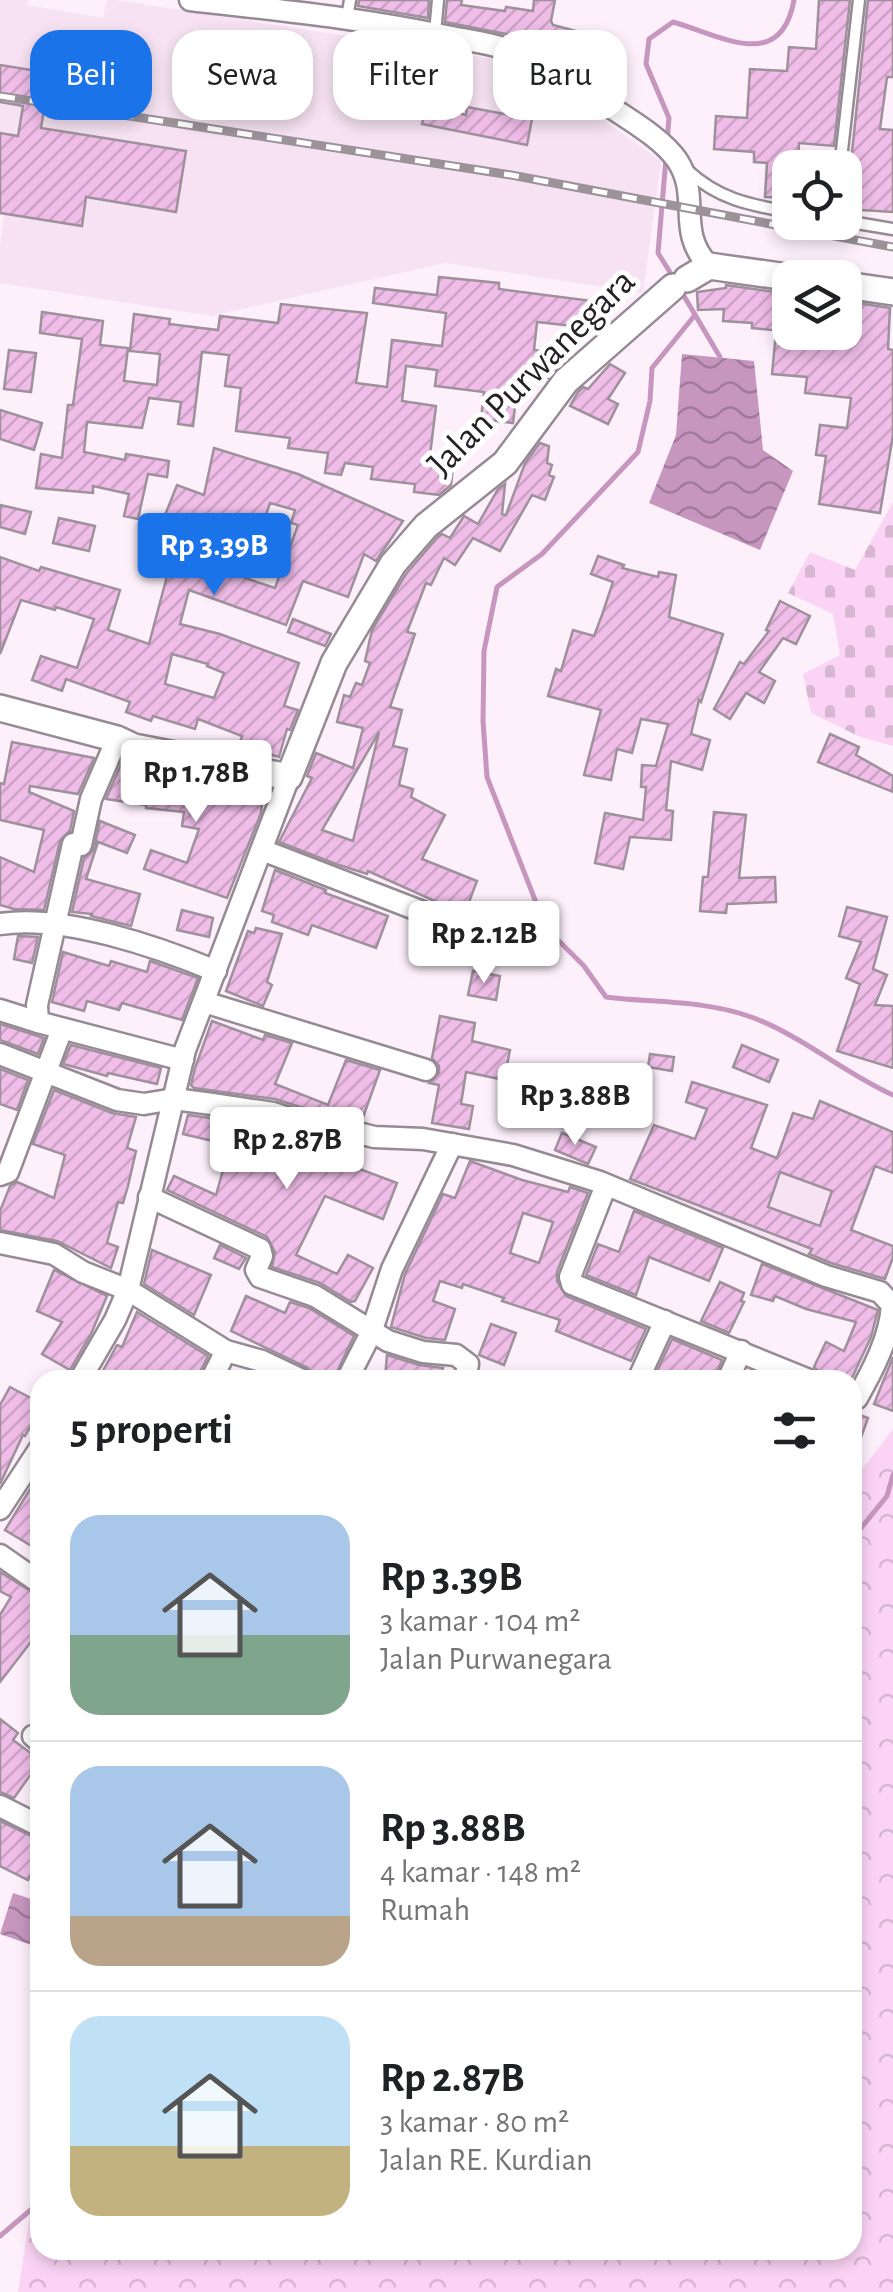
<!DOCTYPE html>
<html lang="id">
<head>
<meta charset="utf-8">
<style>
	:root { --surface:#fff; --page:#f6f6f6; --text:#202124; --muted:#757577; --line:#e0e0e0; --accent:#1a73e8 }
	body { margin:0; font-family:"Alegreya Sans",sans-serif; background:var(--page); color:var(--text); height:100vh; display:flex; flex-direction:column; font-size:38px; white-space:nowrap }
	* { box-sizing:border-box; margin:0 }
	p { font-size:32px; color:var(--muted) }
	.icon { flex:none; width:55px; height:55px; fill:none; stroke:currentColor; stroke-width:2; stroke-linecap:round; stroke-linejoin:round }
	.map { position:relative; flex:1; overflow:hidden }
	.side { position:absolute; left:30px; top:1370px; width:832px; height:890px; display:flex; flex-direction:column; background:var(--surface); border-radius:30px; box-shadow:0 5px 15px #0003 }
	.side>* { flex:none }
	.banner { position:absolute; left:30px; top:30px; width:835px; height:90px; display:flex; gap:20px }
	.controls { position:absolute; left:772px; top:150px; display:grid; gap:20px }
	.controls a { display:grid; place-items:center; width:90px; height:90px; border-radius:20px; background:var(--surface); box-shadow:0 5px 15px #0003; font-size:50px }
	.price { position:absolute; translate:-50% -85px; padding:0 22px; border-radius:10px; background:#fff; color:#222; font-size:32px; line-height:65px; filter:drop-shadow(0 2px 5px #0008) }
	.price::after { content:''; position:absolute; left:50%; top:60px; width:30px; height:22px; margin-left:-15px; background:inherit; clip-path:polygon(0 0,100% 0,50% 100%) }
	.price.active { background:var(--accent); color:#fff }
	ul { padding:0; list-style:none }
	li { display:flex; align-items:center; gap:30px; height:250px; padding:0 40px }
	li+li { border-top:2px solid var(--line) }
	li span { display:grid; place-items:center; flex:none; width:280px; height:200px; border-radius:30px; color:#555 }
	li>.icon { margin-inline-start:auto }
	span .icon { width:120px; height:120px; fill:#fffc; stroke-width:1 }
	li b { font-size:42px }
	h2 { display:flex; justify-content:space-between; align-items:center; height:120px; padding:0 40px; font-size:42px }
	.pill { padding:0 35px; border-radius:30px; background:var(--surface); box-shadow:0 5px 15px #0003; font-size:35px; line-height:90px }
	.pill.active { background:var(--accent); color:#fff }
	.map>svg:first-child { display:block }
	.built { fill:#f6e2f2 }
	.forest { fill:url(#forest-crowns) }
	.cemetery { fill:url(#cemetery-stones) }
	.water { fill:url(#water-waves) }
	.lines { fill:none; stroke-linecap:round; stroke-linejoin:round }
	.stream { stroke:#c696bf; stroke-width:5 }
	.building { fill:url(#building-hatch); stroke:#9e919c; stroke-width:2.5; fill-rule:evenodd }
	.service-casing { stroke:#968a94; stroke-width:15 }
	.minor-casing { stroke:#968a94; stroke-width:25 }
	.tertiary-casing { stroke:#968a94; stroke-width:30 }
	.service { stroke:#fff; stroke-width:10 }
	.minor { stroke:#fff; stroke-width:20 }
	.tertiary { stroke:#fff; stroke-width:25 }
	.rail-casing { stroke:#9b929a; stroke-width:9 }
	.rail { stroke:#fff; stroke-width:5; stroke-dasharray:15; stroke-linecap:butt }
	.labels { text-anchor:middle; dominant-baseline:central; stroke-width:10; stroke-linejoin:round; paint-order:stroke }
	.street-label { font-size:38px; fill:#262125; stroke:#fff }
</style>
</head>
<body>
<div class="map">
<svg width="893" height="2292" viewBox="0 0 893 2292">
	<defs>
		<pattern id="forest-crowns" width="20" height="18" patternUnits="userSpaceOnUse" patternTransform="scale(2.5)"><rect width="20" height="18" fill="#fbd4f5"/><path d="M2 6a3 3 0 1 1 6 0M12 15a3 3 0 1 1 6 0" fill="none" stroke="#d7b6d2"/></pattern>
		<pattern id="cemetery-stones" width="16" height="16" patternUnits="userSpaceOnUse" patternTransform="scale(2.5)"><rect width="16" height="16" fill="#fbd4f5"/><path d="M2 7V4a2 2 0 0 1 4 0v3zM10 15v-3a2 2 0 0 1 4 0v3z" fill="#d7b6d2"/></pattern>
		<pattern id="water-waves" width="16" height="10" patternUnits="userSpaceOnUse" patternTransform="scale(2.5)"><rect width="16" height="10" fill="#c696bf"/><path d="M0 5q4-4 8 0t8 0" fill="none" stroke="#a17a9b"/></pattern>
		<pattern id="building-hatch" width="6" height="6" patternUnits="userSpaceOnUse" patternTransform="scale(2.5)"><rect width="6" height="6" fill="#efbde8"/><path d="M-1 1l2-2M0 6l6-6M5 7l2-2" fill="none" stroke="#cda2c7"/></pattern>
	</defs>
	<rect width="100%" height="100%" fill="#fdf0fb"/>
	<!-- built -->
	<g class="built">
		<path d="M0,0H28L27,5L103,18L107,0H116L522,63L661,161L643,293L445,263L211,316L0,283V245L7,189L0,187Z"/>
		<path d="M782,1140L874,1173L837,1276L660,1205L672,1171L772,1167Z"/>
	</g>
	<!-- forest -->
	<path class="forest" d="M893,1429V2292H18L33,2196L40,2186V2250H852L853,1481Z"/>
	<!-- cemetery -->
	<path class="cemetery" d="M893,502V746L858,736L811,713L803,674L840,655L833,614L788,593L810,552L855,570Z"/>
	<!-- water -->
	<g class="water">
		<path d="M682,354L754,361L763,450L793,471L760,550L649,503L676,435Z"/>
		<path d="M13,1893L40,1902V1948L0,1934Z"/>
	</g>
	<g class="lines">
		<!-- stream -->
		<g class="stream">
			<path d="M667,142L669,118L646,64L649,39L673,22C722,36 781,73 794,0"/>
			<path d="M666,158L658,253L673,277"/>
			<path d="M681,291L720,357"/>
			<path d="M695,315L652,368L650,401L638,452L542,554L497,587L484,651L483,721L487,777L546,928L584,966L606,997C654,1003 705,1000 751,1017C801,1035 844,1073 893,1095"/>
			<path d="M852,1539L887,1496L893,1475"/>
			<path d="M0,2236L40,2202"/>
		</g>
	</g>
	<!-- building -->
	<g class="building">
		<path d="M359,0H429L428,18L358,6Z"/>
		<path d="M447,0H462L461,5L505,11L506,7L533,11L534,0H555L551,21L553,25L591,35L584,62L506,34L445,22Z"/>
		<path d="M819,0H850L834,146L799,143L798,163L790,162V198L765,197L767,163L754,162V152L714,149L716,116L747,118L750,69L787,71L789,47L816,49Z"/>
		<path d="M868,0H893V77H887L880,129L893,130V212L846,209Z"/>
		<path d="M0,65L50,73L41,128L186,151L176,212L86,197L82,226L0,213V133L18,136L23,106L0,102Z"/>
		<path d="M426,106L466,115L467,107L532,119L527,145L422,124Z"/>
		<path d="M439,277L499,283V289L608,303L605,325L600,329L537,322L534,350L560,353L559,366L548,378L519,374L513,423L481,419L484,392L435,386L437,370L406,366L402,401L436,406L430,455L454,458L451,485L439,495L414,492L415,484L371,479L373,467L345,463L341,475L325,473L328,453L288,448L290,438L236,431L241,388L225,386L229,355L202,352L193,426L178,424L181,402L149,398L142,428L87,422L84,452L125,460L126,454L169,461L167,477L148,474L138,519L124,516L129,494L93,486V493L36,488L41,454L62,458L68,405H73L82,339L40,333L42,312L103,321L100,345L128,348L124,381L157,385L160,354L130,351L134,314L170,319L169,324L218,330L220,316L278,323L281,304L367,313L356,383L387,387L392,340L442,346L446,313L373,303L375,288L437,295Z"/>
		<path d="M726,285L789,294L781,331L752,328V323L723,321L724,309L698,310L697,292L726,288Z"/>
		<path d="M845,301L890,308L888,349L893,350V435L880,513L819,504L826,456L816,455L820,425L847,428L851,398L805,393L807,377L772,374L776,332H845Z"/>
		<path d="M9,350L36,353L31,392L4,389Z"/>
		<path d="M610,364L625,373L608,399L618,404L608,424L570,406L578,392L583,387L588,389Z"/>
		<path d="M0,410L42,423L34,450L0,439Z"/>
		<path d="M540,443L549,446L547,463L552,465L549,475L554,477L545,500L532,495L500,551L473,538L455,565L444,558L431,585L426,583L407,632L415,634L390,707L402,710L393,746L407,749L399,785L413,789L411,797L445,815L422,859L477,881L466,910L460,908L459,912L368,871L367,874L336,864L279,842L312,778L307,776L316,753L353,768L363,728L337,722L344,695L350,697L356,683L362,685L370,663L365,661L372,630L406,574L437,538L442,534L450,538L464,516L478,524L498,489L505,484L502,514L506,515L525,463ZM379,732L353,841L322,830L357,770Z"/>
		<path d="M214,448L298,474L403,521L376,561L364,554L348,597L303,581L286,625L189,590L180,624L220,634L299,663L284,706L298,710L290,730L287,729L279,757L239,746L242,736L198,719L195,729L153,716L151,721L126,712L130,702L66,679L62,691L32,680L41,656L77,668L94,619L56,607L55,610L21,600L0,654V557L39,571L41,567L120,590L108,630L149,644L167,576L144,568L177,485L204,495ZM270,503L295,510L291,523L298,525L275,588L245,578ZM172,654L208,664L207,666L224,673L214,698L165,684Z"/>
		<path d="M0,505L31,512L25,534L0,527Z"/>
		<path d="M59,518L95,526L89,551L53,543Z"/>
		<path d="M598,556L624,565L622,568L658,577L659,572L676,575L669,617L723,634L701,702L699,700L691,734L710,740L702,770L671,761L666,810L673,811L671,840L630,837L623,869L595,863L605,813L643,820L646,787H641L642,765L656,766L668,724L641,719L632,753L617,749L611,780L584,775L601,710L548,696L556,669L561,671L573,630L594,636L602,615L613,582L591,574Z"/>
		<path d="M780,601L810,616L796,644L783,638L759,672L775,681L764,703L746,693L730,719L714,709L740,662L744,664L769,631L766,630Z"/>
		<path d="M293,619L331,634L325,646L288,632Z"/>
		<path d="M830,734L859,747L856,755L893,776V792L818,762Z"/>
		<path d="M12,742L94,758L78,794L30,786L29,792L74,811L70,831L60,841L44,910L14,909L0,905V857L34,872L44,830L0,820V783L4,784Z"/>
		<path d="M123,760L143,765L142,774L263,793L261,813L227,898L144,869L151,850L187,863L199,829L182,826L184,812L146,808V805L106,799Z"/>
		<path d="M714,812L746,815L739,878L775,877L776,902L727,904L726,913L700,911L703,877H708Z"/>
		<path d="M100,821L135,835L127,853L98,842L86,879L140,894L131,926L91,916L92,914L72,912L84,858L94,849Z"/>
		<path d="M275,870L326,890L325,893L388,916L376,948L312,925L308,935L272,922L274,915L262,911Z"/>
		<path d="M847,907L887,917L873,969L887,975L875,1005L893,1006V1068L837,1051L860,984L846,978L861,942L839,936Z"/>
		<path d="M182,910L213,918L209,937L177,930Z"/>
		<path d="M421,926L449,938L442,954L414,943Z"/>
		<path d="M256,928L282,934L267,982L272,985L263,1006L226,991L248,931L254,933Z"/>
		<path d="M18,936L38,937L32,963L14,959Z"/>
		<path d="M63,952L109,966L111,961L147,972L150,961L198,978L182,1020L122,1003L119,1010L87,1001L84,1011L52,1002Z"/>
		<path d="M473,971L500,976L496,1000L468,995Z"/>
		<path d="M440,1016L475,1023L472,1041L510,1050L504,1080L466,1072L461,1104L473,1106L469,1129L432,1123L439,1085L429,1083L439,1073V1066L432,1058Z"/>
		<path d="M212,1021L263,1040L265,1035L292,1043L275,1084L328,1105L346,1060L380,1070L362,1120L316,1112L275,1099L194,1088L191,1085L195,1068Z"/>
		<path d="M0,1024L44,1038L38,1054L0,1040Z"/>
		<path d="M71,1045L161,1068L157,1084L108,1073L107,1076L63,1064Z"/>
		<path d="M742,1045L778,1060L769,1082L733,1067Z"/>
		<path d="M650,1054L674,1057L672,1071L648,1067Z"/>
		<path d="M0,1069L28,1080L17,1110L0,1104Z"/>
		<path d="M692,1082L767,1105L751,1148L777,1158L793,1113L813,1119L820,1101L893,1132V1173L875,1166L851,1230L893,1246V1257L885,1279L831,1263L809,1254L812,1249L630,1179L654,1125L695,1139L707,1109L686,1102ZM780,1172L832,1191L820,1226L768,1207Z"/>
		<path d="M54,1090L112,1113L136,1117L127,1148L136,1151L128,1186L123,1203L118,1202L107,1243L118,1247L111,1268L57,1241L0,1230V1211L10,1186L17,1182L54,1198L65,1155L33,1144Z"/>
		<path d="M188,1115L270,1126L309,1139L354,1146L349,1165L397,1183L383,1219L325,1196L296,1255L337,1274L348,1255L373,1268L355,1301L351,1302L320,1283L272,1267L275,1252L267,1237L167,1190L174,1176L216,1195L230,1145L183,1134Z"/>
		<path d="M562,1133L596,1147L588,1164L555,1150Z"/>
		<path d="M470,1161L522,1180L568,1192L570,1187L588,1193L557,1272V1281L566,1296L646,1329L631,1361L556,1331L560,1320L502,1301L504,1298L463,1284L462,1288L440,1281L433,1301L455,1309L445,1340L426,1338L391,1327L405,1274L443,1194L455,1198ZM523,1213L553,1222L539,1263L510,1253Z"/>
		<path d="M634,1211L723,1248L709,1281L649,1257L636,1295L586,1275L598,1244L619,1252Z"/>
		<path d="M220,1245L246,1258L239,1269L214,1258Z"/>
		<path d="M152,1250L211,1275L194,1315L144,1284Z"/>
		<path d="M762,1264L878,1310L871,1337L851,1380H828L814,1367L826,1342L844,1351L856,1322L806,1309L775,1296L773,1301L751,1295Z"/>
		<path d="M54,1270L107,1296L91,1334L70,1370L42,1354L62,1322L37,1311Z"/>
		<path d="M720,1282L744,1293L741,1301L744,1302L729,1333L701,1321Z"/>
		<path d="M246,1296L285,1313L290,1302L309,1308L354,1336L333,1380H316L308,1368L231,1331Z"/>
		<path d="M137,1312L208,1356L196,1380H98L117,1345L122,1347Z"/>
		<path d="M491,1324L516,1333L504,1365L479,1355Z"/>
		<path d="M672,1339L722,1360L714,1380H653Z"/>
		<path d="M387,1355L419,1365L443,1368L439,1380L385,1378Z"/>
		<path d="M893,1357V1411L874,1404Z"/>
		<path d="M10,1387L40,1403V1409L25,1436L23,1435L0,1484V1405Z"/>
		<path d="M852,1412L868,1418L854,1457L852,1456Z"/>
		<path d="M40,1473V1540L35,1548L5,1530Z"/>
		<path d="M0,1572L40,1597V1630L0,1682V1615L11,1597L0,1591Z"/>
		<path d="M0,1719L18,1733L13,1740L40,1760V1781L31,1774L14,1798L0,1792Z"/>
		<path d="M0,1821L40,1840V1858L28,1880L0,1866Z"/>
	</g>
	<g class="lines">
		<!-- service casing -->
		<g class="service-casing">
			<g id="service">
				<path d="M347,18L350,0"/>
				<path d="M435,33L438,0"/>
				<path d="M840,168L859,0"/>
				<path d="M687,170C718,199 749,205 790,212"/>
				<path d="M845,221L893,229"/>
			</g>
		</g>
		<!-- minor casing -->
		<g class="minor-casing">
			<g id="minor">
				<path d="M190,0C276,10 362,18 446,36C471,41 497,44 520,54C552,68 583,88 612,108C633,122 662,139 677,160C702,198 675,230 709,266"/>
				<path d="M73,844L37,1005L38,1022L183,1060"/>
				<path d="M81,845L91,799L117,739"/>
				<path d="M262,850L441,919L458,927L485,950"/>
				<path d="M0,924C63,914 158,947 216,971"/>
				<path d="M204,1002L426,1070"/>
				<path d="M0,1010L38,1022"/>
				<path d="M0,1054L117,1100L144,1104L174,1099L212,1104L273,1113L313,1126L347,1130L374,1137L423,1139L513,1155L600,1182L826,1276L880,1292L892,1305C890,1337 873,1370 857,1398H852"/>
				<path d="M0,1175L8,1172L62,1029"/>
				<path d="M606,1185L570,1277L572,1284L809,1380"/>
				<path d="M149,1197L260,1249L262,1256L256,1270L260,1277L315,1296L388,1341L423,1352L456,1355L468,1364L465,1380"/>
				<path d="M0,1243L54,1254L83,1272L128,1290L226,1351L211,1380"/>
				<path d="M226,1351L262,1361L302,1380"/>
				<path d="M80,1380L115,1320L128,1290L185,1050L289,777"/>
				<path d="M347,1380L371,1333L392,1269L452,1144"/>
				<path d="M638,1380L665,1321"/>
				<path d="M728,1380L741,1351"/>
				<path d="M0,1509L40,1448"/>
				<path d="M0,1555L40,1583"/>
				<path d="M33,1736L40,1742"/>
				<path d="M0,1806L40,1826"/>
			</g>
		</g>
		<!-- tertiary casing -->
		<g class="tertiary-casing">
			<g id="tertiary">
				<path d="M687,279L709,266L794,278"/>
				<path d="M845,285L893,292"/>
				<path d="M0,708L117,739L134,747L289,777L334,663L393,564L426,526L505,463L566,381L673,287"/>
			</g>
		</g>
		<!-- service -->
		<use href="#service" class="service"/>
		<!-- minor -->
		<use href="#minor" class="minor"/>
		<!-- tertiary -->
		<use href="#tertiary" class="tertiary"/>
		<!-- rail casing -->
		<g class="rail-casing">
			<path id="rail" d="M0,96L511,175L893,247"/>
		</g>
		<!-- rail -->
		<use href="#rail" class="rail"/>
	</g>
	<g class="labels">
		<!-- street labels -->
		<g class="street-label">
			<text transform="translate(532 373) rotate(-45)">Jalan Purwanegara</text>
		</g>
	</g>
</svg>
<div class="controls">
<a><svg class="icon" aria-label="locate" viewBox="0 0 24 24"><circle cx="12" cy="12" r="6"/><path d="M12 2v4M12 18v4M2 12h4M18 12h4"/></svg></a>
<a><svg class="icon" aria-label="layers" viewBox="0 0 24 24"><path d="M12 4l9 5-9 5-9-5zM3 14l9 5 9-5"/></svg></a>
</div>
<b class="price active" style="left:214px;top:598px">Rp 3.39B</b>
<b class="price" style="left:196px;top:825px">Rp 1.78B</b>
<b class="price" style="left:484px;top:986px">Rp 2.12B</b>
<b class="price" style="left:575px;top:1148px">Rp 3.88B</b>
<b class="price" style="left:287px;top:1192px">Rp 2.87B</b>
<div class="banner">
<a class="pill active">Beli</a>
<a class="pill">Sewa</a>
<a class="pill">Filter</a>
<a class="pill">Baru</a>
</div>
<section class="side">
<h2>5 properti<svg class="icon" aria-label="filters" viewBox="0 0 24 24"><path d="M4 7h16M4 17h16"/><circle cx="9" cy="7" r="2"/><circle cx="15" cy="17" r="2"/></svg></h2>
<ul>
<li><span style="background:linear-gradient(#a9c7e8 60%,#7fa58c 0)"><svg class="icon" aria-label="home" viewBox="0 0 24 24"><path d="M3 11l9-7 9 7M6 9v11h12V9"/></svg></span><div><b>Rp 3.39B</b><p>3 kamar · 104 m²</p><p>Jalan Purwanegara</p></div></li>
<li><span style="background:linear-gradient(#a9c7e8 75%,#b9a48a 0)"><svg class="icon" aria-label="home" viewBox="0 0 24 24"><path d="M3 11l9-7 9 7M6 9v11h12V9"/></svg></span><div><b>Rp 3.88B</b><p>4 kamar · 148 m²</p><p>Rumah</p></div></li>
<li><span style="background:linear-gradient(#bfe0f5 65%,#c2b280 0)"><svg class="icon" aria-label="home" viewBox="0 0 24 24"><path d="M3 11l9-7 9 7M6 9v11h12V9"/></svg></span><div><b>Rp 2.87B</b><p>3 kamar · 80 m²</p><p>Jalan RE. Kurdian</p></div></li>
</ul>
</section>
</div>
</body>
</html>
